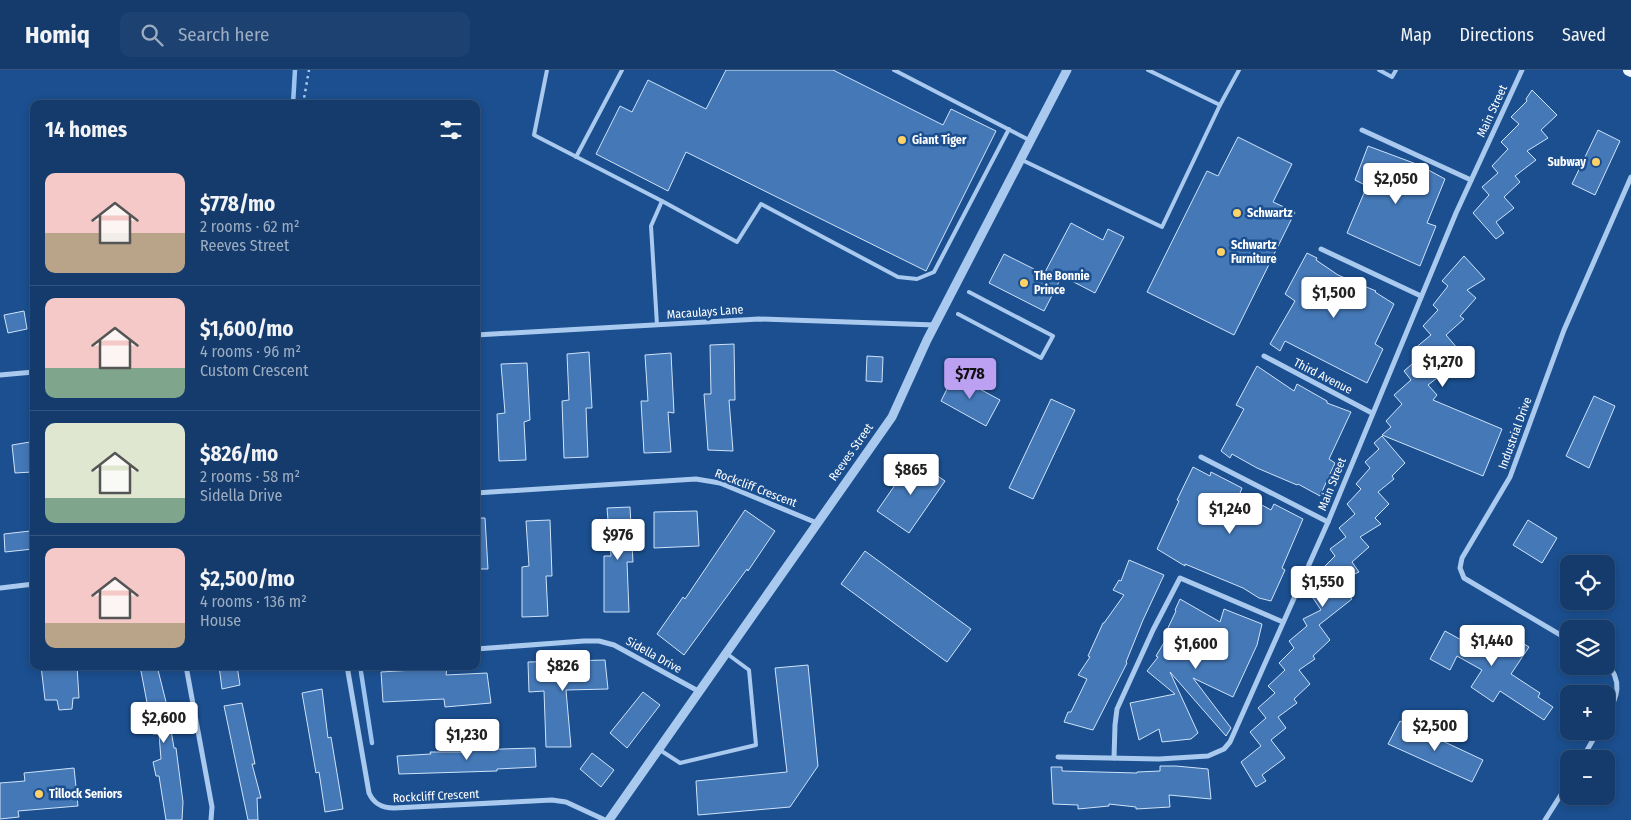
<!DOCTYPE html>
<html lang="en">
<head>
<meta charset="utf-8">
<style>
	:root { --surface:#143b6b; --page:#1d4271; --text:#f1f3f6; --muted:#9dadc1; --line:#33557e; --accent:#bca0f2 }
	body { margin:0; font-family:"Fira Sans Condensed",sans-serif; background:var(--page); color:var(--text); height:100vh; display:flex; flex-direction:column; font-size:19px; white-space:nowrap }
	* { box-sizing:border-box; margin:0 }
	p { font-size:16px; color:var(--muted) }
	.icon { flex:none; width:28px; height:28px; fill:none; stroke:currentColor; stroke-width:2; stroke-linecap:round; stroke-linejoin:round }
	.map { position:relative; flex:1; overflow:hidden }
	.panel { position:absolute; left:30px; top:30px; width:450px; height:570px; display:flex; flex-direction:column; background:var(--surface); border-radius:10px; box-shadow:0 2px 8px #0003,0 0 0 1px var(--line) }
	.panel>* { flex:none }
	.buttons { position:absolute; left:1560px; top:485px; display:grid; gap:10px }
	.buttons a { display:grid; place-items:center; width:55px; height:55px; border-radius:10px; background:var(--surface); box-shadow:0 2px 8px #0003,0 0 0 1px var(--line); font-size:25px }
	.price { position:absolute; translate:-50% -42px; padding:0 11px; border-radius:5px; background:#fff; color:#222; font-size:16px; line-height:32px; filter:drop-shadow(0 1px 2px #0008) }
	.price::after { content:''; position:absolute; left:50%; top:30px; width:15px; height:11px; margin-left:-8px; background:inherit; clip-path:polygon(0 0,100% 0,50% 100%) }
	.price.on { background:var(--accent); color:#111 }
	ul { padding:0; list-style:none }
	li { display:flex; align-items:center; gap:15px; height:125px; padding:0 15px }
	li+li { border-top:1px solid var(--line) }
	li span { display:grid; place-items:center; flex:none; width:140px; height:100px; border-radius:10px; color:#555 }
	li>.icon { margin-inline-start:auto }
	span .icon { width:60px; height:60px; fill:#fffc; stroke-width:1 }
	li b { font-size:21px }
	h2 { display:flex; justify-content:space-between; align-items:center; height:60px; padding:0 15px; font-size:21px }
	header { display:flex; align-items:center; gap:30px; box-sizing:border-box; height:70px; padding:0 25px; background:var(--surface); border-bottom:1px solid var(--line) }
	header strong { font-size:24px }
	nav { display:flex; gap:28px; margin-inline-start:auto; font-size:18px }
	.search { width:350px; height:45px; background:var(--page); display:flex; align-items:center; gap:12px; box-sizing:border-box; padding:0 18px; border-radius:10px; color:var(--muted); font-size:19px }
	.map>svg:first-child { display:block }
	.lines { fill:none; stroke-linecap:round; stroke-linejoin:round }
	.stream { stroke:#9cc4f0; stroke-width:4.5 }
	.building { fill:#4478b7; stroke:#cfe3fa }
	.path { stroke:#a9c9ee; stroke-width:2.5; stroke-dasharray:2.5 4; stroke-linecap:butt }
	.service { stroke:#a9c9ee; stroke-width:4 }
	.minor { stroke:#a9c9ee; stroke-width:5 }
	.tertiary { stroke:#a9c9ee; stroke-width:9 }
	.primary { stroke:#f0f6ff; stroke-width:12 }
	.poi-dot { fill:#ffd166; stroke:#1b4f8f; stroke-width:2 }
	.labels { text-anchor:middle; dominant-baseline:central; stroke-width:5; stroke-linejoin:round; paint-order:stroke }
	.street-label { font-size:12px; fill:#fff; stroke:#1b4f8f }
	.poi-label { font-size:12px; font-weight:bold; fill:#fff; stroke:#1b4f8f; text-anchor:start }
</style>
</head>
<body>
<header>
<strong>Homiq</strong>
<div class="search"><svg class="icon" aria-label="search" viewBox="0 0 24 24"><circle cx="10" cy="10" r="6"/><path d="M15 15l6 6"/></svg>Search here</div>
<nav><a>Map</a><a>Directions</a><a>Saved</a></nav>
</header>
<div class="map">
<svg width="1631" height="750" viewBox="0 0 1631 750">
	<rect width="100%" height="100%" fill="#1b4f8f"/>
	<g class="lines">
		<!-- stream -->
		<g class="stream">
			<path d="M293,34L295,0"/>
			<path d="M361,602L372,673"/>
		</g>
	</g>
	<!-- building -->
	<g class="building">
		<path d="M726,0H833L943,55L951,39L996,61L926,201L686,82L668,121L596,84L620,36L632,42L648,10L706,39Z"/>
		<path d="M1532,20L1557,45L1541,60L1548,68L1527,81L1536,90L1515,106L1520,112L1504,127L1514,138L1496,152L1504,163L1496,169L1473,143L1489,125L1482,117L1498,103L1492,96L1508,79L1501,72L1519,54L1511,47L1527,31L1526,29Z"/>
		<path d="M1598,60L1620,71L1595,125L1572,114Z"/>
		<path d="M1238,67L1292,94L1273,132L1295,142L1234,265L1147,222L1207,101L1218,106Z"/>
		<path d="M1368,76L1419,95L1445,109L1427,153L1436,156L1420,196L1347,163L1367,116L1355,110Z"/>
		<path d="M1071,153L1103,170L1108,159L1124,167L1095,223L1062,206L1044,241L989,213L1004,184L1044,204Z"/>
		<path d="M1307,183L1317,188L1316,190L1338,205L1376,221L1375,222L1394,234L1375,274L1383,279L1367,313L1285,271L1280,281L1270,274L1295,231L1285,224Z"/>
		<path d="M1464,186L1485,209L1467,220L1476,228L1460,246L1464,249L1446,265L1458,279L1443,298L1446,301L1428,315L1437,325L1433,330L1502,359L1483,406L1382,365L1391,357L1386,351L1402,334L1394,325L1411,310L1404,301L1420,287L1414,279L1431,265L1423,256L1438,240L1433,235L1448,216L1442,211Z"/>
		<path d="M24,241L27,259L8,263L4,245Z"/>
		<path d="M734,274L735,330H729L733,381L708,380L704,324H711L710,275Z"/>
		<path d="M589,282L592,338H586L588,387L564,388L562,331L569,330L567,284Z"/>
		<path d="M671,283L674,343L668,342L671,382L644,383L641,331H648L645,285Z"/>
		<path d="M867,286L883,287L882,312L866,311Z"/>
		<path d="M527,293L530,350L524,352L526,390L499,391L497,344L505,343L501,294Z"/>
		<path d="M1257,296L1294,321L1297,314L1327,331V333L1351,342L1329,389L1335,393L1320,426L1298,414L1297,415L1257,398L1232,384L1230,388L1221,381L1244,339L1236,335Z"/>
		<path d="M954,305L1000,330L986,356L941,331Z"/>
		<path d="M1594,326L1615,336L1589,398L1566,386Z"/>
		<path d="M1051,329L1075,340L1033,429L1009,418Z"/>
		<path d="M1382,366L1405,393L1392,406L1394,409L1378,422L1389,434L1375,448L1381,454L1360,467L1369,477L1352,492L1359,502L1339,511L1352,529L1319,555L1330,570L1313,586L1315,589L1299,600L1310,614L1294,629L1297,633L1278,647L1286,658L1271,670L1285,688L1262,705L1266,711L1256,717L1241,692L1261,676L1250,662L1266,648L1258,638L1275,623L1268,616L1285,600L1279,593L1294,578L1289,571L1307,556L1303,549L1321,540L1309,522L1324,509L1319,502L1335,486L1330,479L1346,467L1339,458L1355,444L1347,434L1361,419L1356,414L1370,398L1365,392L1379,379L1374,373Z"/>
		<path d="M30,372L32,402L15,403L12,375Z"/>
		<path d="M913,389L945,411L909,463L877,441Z"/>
		<path d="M1193,397L1210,406L1211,402L1242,418L1240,423L1271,440L1274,434L1303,449L1282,498L1285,500L1271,531L1259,528L1243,518L1185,494V496L1157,479L1179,431L1177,430Z"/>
		<path d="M630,437L633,492H627L629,542H604V486H611L607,438Z"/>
		<path d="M745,440L775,461L748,501L747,499L684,585L657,564L683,527L685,529Z"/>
		<path d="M697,441L699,476L654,478V442Z"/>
		<path d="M476,448H485L488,499H476Z"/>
		<path d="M550,450L552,506H546L548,546L522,547V497L529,496L526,451Z"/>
		<path d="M1528,450L1557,468L1542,493L1513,475Z"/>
		<path d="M30,461L33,479L5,482L4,464Z"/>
		<path d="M865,481L971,559L947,592L841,514Z"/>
		<path d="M1129,490L1164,505L1143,550L1126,592L1127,593L1093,660L1064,652L1068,642H1071L1087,609L1078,605L1090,587L1088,586L1103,553H1104L1124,525L1113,520L1119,510L1121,511Z"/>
		<path d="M1180,529L1220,552L1224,539L1262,554L1257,575L1233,627L1193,608L1231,658L1226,666L1170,602L1198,663L1191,669L1162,672L1159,659L1139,670L1130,633L1175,624L1147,601L1158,587L1156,586L1169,564L1166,562L1176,541L1175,540Z"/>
		<path d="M1472,558L1500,573L1506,563L1529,577L1511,604L1540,623L1538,627L1553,637L1544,650L1500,621L1493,632L1471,617L1482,600L1457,586L1450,600L1430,589L1445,561L1465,572Z"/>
		<path d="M605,590L608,619L566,620L571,677H546L544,621L529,622L528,592Z"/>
		<path d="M808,595L818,696L790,737L698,745L696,711L787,702L775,598Z"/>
		<path d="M41,596H77L79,628H73L72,639L59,640L57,630H45Z"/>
		<path d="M140,596H157L167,636L174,678H176L183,732L182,750H166L159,706H156L153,692L161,689L159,664H153Z"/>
		<path d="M219,596H237L240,615L222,619Z"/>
		<path d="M447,598L446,605L487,603L491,633L445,637L444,629L383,632L381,602Z"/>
		<path d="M322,619L328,668L331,667L343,739L325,742L319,702L316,703L302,623Z"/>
		<path d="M643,622L660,635L627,678L610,663Z"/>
		<path d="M242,633L255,694H252L261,728H257L258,750H248L224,636Z"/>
		<path d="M1400,651L1483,690L1472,712L1388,674Z"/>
		<path d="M535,678L536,697L497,699V701L399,704L397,686L431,684L430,682H469V680Z"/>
		<path d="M592,683L614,700L601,717L580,699Z"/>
		<path d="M1160,696H1176L1208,699L1211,729L1169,725L1170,737L1136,739V737L1109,734V736L1078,739V735L1053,734L1051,697H1062V701L1137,703V702L1160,701Z"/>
		<path d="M74,698L78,736L18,741L19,747L0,749V713L25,711L24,703Z"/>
	</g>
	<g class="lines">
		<!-- path -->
		<path class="path" d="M303,34L309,0"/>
		<!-- service -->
		<g class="service">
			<path d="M547,0L534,65L662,131L737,172L761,134L898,207L917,209L934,202L1009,59"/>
			<path d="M894,0L1031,71"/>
			<path d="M1379,0L1392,7L1396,0"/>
			<path d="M1220,35L1239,0"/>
			<path d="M576,87L622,0"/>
			<path d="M1022,90L1162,157L1220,35L1148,0"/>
			<path d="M958,244L1041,288L1053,266L969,222"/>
			<path d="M657,255L651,156L662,131"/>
			<path d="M660,680L680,693L756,675L749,600L726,583"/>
		</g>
		<!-- minor -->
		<g class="minor">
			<path d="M1362,60L1471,110"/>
			<path d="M1321,179L1421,226"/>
			<path d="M476,265L759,249L935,255"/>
			<path d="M1264,286L1372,343"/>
			<path d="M0,305L34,302"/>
			<path d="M1201,387L1328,452"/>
			<path d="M476,423L696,409L720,413L817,453"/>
			<path d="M0,518L34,514"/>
			<path d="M1569,570L1464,508L1460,498L1462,488L1510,407L1564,260L1631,107"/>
			<path d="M476,579L584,571H599L614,575L700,622"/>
			<path d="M1606,592C1623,611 1618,627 1606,646"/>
			<path d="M186,596L212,737L211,750"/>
			<path d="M347,596L369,723C374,734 382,738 394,738L552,730L566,732L605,750"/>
			<path d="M1058,687L1159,689L1208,686L1224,679L1230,672L1328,452L1456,143L1522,0"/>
			<path d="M1114,688L1115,655L1117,639L1153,560L1180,508L1283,552"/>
			<path d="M1582,689L1598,661"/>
			<path d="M1545,750L1569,712"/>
		</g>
		<!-- tertiary -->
		<path class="tertiary" d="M609,750L892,347L927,270L1067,0"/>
		<!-- primary -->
		<path class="primary" d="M1629,0L1631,1"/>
	</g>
	<!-- markers -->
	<g class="poi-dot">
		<circle cx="902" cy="70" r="5"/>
		<circle cx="1596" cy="92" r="5"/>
		<circle cx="1237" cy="143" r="5"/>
		<circle cx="1221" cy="182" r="5"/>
		<circle cx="1024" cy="213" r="5"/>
		<circle cx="39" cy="724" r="5"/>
	</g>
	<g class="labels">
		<!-- street labels -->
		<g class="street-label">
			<text transform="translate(1492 41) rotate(-65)">Main Street</text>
			<text transform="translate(705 242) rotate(-4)">Macaulays Lane</text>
			<text transform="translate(1323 306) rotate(27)">Third Avenue</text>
			<text transform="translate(1515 363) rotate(-70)">Industrial Drive</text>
			<text transform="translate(851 382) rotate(-55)">Reeves Street</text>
			<text transform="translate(1332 414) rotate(-68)">Main Street</text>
			<text transform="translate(756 418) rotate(21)">Rockcliff Crescent</text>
			<text transform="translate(654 585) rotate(29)">Sidella Drive</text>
			<text transform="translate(436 726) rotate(-3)">Rockcliff Crescent</text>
		</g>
		<!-- poi labels -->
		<g class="poi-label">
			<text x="912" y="70">Giant Tiger</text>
			<text x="1586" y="92" text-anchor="end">Subway</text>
			<text x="1247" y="143">Schwartz</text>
			<text x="1231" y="175">Schwartz<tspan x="1231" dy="14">Furniture</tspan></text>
			<text x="1034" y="206">The Bonnie<tspan x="1034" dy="14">Prince</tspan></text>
			<text x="49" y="724">Tillock Seniors</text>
		</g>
	</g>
</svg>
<div class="buttons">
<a><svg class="icon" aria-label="locate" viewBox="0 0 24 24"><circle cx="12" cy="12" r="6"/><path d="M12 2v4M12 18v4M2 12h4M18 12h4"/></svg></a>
<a><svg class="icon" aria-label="layers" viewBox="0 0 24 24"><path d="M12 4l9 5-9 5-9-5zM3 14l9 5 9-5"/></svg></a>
<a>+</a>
<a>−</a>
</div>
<b class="price" style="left:1396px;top:135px">$2,050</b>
<b class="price" style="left:1334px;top:249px">$1,500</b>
<b class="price" style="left:1443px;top:318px">$1,270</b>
<b class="price on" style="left:970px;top:330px">$778</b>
<b class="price" style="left:911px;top:426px">$865</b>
<b class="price" style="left:1230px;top:465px">$1,240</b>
<b class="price" style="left:618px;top:491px">$976</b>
<b class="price" style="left:1323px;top:538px">$1,550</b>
<b class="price" style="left:1492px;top:597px">$1,440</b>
<b class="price" style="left:1196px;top:600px">$1,600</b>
<b class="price" style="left:563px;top:622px">$826</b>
<b class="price" style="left:164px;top:674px">$2,600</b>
<b class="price" style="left:1435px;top:682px">$2,500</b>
<b class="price" style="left:467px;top:691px">$1,230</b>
<section class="panel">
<h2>14 homes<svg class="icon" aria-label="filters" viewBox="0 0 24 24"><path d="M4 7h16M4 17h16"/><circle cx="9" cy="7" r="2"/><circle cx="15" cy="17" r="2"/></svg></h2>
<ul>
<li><span style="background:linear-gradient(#f6c9c9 60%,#b9a48a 0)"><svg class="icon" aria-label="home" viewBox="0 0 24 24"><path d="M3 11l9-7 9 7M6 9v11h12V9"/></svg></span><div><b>$778/mo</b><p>2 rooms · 62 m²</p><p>Reeves Street</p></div></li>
<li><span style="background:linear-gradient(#f6c9c9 70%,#7fa58c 0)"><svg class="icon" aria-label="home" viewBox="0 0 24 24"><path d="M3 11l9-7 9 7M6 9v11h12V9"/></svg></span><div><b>$1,600/mo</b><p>4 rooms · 96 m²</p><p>Custom Crescent</p></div></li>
<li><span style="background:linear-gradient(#dfe7d0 75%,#7fa58c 0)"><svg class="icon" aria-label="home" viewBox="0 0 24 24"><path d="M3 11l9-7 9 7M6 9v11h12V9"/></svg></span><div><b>$826/mo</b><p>2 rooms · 58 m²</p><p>Sidella Drive</p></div></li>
<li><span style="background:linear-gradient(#f6c9c9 75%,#b9a48a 0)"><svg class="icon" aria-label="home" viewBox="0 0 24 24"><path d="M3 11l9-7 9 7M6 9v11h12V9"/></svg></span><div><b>$2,500/mo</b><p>4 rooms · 136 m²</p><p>House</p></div></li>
</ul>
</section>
</div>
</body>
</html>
